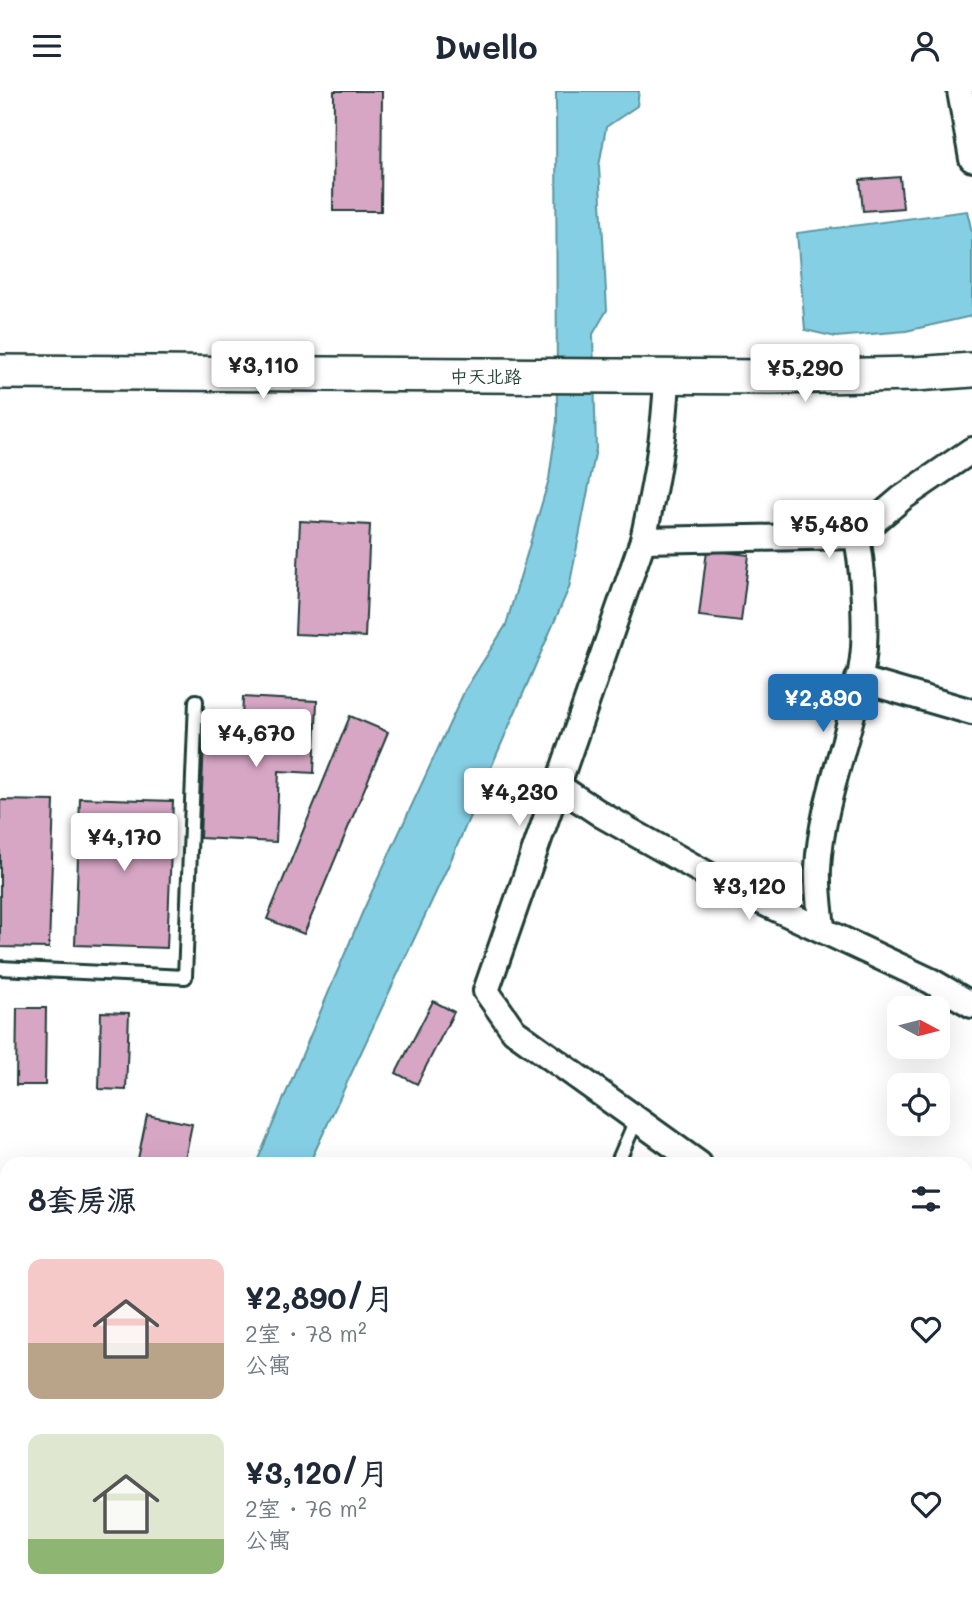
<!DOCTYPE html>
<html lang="zh">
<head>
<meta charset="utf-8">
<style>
	:root { --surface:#fff; --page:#f6f6f7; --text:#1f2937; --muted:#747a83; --accent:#1f6fb2 }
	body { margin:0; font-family:Mali,"LXGW WenKai TC",sans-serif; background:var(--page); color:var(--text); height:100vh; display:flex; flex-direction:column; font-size:26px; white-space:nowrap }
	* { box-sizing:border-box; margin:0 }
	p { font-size:23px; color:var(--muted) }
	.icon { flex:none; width:38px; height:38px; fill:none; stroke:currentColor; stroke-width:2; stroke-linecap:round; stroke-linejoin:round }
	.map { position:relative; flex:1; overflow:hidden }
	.drawer { position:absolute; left:0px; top:1066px; width:973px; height:450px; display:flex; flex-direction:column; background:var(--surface); border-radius:21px 21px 0 0; box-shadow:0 7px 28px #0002 }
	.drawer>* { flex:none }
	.needle { width:46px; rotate:97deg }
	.fabs { position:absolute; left:887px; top:905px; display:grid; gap:14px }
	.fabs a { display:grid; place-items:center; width:63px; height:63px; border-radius:14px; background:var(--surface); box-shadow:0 7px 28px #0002; font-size:35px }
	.price { position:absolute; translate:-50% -60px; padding:0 16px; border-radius:7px; background:#fff; color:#222; font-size:23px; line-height:46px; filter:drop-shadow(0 2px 4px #0008) }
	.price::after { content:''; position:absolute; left:50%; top:42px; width:21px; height:16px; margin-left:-10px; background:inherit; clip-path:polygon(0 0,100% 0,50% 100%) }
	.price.on { background:var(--accent); color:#fff }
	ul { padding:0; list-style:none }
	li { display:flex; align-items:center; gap:21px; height:175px; padding:0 28px }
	li span { display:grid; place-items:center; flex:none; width:196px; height:140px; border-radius:14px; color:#555 }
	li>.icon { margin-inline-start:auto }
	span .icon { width:84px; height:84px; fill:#fffc; stroke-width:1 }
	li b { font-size:30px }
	h2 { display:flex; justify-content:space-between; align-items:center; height:84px; padding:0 28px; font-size:30px }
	header { display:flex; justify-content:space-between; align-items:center; height:91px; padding:0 28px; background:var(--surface); font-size:32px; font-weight:700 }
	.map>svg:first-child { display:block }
	.water { fill:#85cfe5; stroke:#5c959e; stroke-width:2 }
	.building { fill:#d7a6c5; stroke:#1f3d34; stroke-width:2 }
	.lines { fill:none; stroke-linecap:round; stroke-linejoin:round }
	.service-casing { stroke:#1f3d34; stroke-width:18 }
	.minor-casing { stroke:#1f3d34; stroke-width:30 }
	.secondary-casing { stroke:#1f3d34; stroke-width:38 }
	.service { stroke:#fff; stroke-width:12 }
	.minor { stroke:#fff; stroke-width:24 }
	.secondary { stroke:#fff; stroke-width:33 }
	.labels { text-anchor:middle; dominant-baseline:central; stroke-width:5; stroke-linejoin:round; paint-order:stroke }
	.street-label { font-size:18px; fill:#1f3d34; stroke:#fff }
</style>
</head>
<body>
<header><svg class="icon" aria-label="menu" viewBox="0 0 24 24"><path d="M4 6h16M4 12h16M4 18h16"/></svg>Dwello<svg class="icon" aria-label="person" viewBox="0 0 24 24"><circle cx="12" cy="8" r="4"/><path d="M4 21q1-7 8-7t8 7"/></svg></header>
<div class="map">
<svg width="972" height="1514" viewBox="0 0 972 1514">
	<rect width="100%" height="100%" fill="#fff"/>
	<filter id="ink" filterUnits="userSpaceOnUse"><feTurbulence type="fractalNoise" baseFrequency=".0143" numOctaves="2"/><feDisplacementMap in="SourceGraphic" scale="14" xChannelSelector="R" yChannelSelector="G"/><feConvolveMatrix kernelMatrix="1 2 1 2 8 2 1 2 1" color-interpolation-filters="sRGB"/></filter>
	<g filter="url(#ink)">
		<!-- water -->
		<g class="water">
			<path d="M556,0H639L637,15L606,36L599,75L607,219L593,243L596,358L569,497L450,771L309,1073H256L363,820L465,599L506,534L549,388L557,330Z"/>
			<path d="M967,120L972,141V225L906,240L836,246L805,239L797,142Z"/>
			<path d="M45,1508H112V1509L110,1514H42Z"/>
		</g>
		<!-- building -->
		<g class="building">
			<path d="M334,0H382L381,120H333Z"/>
			<path d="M900,86L903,117L863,120L860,89Z"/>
			<path d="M300,430L370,434L365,546L295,543Z"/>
			<path d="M707,459L749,464L741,530L699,525Z"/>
			<path d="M243,606L317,610L314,682L279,680L276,751L200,747L204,649L241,651Z"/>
			<path d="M350,625L388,641L304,843L267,828Z"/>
			<path d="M80,707L173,710L167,857L75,854Z"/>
			<path d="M0,709L54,710L49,857L0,856Z"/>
			<path d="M433,910L454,921L417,993L396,982Z"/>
			<path d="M17,917H46L45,994H16Z"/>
			<path d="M101,921L129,922L126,999L99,998Z"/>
			<path d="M147,1024L192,1033L184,1073H137Z"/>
			<path d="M415,1508H452L464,1514H412Z"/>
			<path d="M568,1508H613L610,1514H566Z"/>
		</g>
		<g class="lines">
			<!-- service casing -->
			<g class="service-casing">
				<g id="service">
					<path d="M0,877L185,886L196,610"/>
					<path d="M617,1073L636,1029"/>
					<path d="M483,1508L495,1514"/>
				</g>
			</g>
			<!-- minor casing -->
			<g class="minor-casing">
				<g id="minor">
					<path d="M960,0L972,68"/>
					<path d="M667,286C665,342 655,394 643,449L486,900L514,940L699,1073"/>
					<path d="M643,449L857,445L902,407L972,359"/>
					<path d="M858,588L972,621"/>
					<path d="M558,695L602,724L728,795L931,890L972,914"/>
					<path d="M822,837C820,818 817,797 818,778C821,705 858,630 864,557C866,519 863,482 857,445"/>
					<path d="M966,1257L972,1262"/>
				</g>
			</g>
			<!-- secondary casing -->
			<g class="secondary-casing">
				<path id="secondary" d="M0,281L772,286L915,283L972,279"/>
			</g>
			<!-- service -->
			<use href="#service" class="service"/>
			<!-- minor -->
			<use href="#minor" class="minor"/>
			<!-- secondary -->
			<use href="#secondary" class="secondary"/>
		</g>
	</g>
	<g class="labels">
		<!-- street labels -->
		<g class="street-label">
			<text x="486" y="285">中天北路</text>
		</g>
	</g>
</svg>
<div class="fabs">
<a><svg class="needle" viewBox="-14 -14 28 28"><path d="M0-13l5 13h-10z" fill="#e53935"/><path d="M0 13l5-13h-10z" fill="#747a83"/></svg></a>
<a><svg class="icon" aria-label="locate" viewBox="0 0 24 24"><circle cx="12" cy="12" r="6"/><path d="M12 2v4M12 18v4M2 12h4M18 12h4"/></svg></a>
</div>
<b class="price" style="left:263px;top:310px">¥3,110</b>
<b class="price" style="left:805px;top:313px">¥5,290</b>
<b class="price" style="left:829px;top:469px">¥5,480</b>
<b class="price on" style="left:823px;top:643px">¥2,890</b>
<b class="price" style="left:256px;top:678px">¥4,670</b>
<b class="price" style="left:519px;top:737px">¥4,230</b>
<b class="price" style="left:124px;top:782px">¥4,170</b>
<b class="price" style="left:749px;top:831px">¥3,120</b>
<section class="drawer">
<h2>8套房源<svg class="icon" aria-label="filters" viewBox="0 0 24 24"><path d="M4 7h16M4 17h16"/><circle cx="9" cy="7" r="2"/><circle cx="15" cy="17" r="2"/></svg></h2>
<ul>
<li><span style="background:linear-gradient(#f6c9c9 60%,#b9a48a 0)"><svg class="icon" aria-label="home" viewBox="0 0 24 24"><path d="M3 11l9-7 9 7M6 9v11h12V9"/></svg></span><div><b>¥2,890/月</b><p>2室 · 78 m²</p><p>公寓</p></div><svg class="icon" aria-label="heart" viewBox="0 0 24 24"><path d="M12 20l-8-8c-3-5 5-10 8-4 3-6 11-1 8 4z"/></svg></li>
<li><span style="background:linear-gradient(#dfe7d0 75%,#8fb573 0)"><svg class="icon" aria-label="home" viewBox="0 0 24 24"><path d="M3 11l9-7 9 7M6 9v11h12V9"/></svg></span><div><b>¥3,120/月</b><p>2室 · 76 m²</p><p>公寓</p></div><svg class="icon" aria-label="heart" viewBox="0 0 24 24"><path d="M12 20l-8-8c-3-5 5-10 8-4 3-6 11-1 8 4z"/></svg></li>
</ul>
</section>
</div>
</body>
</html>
